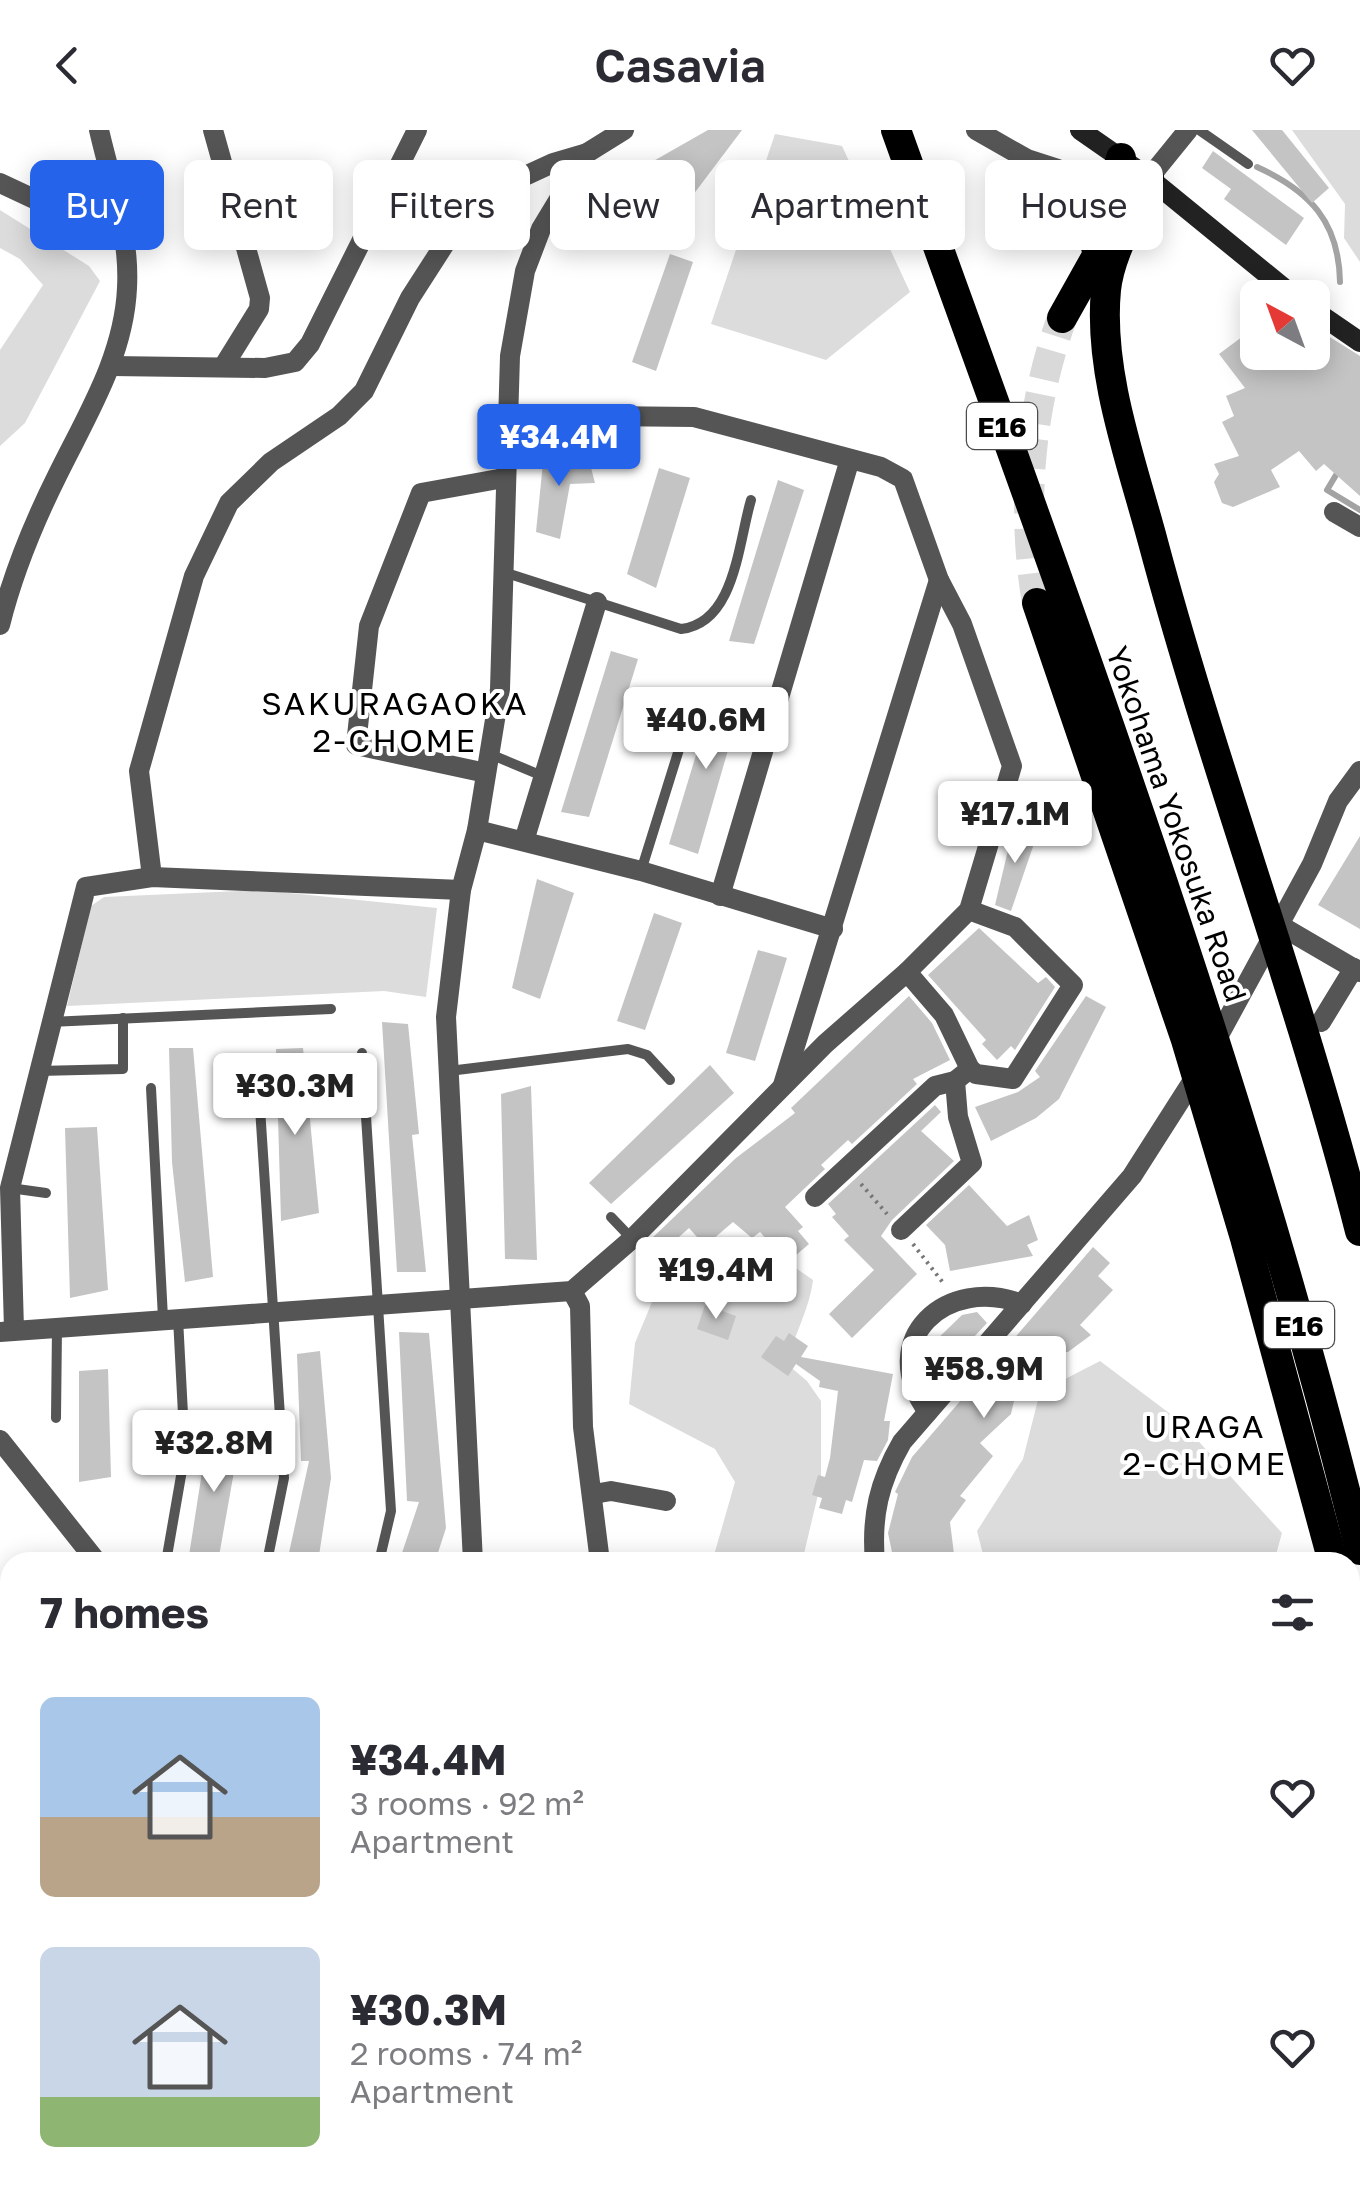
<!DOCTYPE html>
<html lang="en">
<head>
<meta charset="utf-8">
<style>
	:root { --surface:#fff; --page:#f7f7f7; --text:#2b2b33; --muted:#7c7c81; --accent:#2563eb }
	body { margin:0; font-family:"Golos Text",sans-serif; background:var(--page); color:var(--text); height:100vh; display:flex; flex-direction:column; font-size:38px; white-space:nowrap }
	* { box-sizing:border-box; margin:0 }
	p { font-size:32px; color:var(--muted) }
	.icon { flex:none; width:55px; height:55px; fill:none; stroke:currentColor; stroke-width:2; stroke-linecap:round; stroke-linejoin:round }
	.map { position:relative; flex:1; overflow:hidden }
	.details { position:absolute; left:0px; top:1422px; width:1360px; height:642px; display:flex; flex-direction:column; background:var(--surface); border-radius:30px 30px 0 0; box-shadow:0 5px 25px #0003 }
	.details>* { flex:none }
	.hud { position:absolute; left:30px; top:30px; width:1300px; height:90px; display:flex; gap:20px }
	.needle { width:65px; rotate:319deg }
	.tools { position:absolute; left:1240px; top:150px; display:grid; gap:20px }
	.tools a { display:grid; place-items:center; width:90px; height:90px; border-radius:15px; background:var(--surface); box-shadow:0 5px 25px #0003; font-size:50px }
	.price { position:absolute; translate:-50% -85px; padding:0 22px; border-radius:10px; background:#fff; color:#222; font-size:32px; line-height:65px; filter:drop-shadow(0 2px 5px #0008) }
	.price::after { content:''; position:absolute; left:50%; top:60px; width:30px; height:22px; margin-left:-15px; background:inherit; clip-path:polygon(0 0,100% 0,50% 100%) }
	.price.selected { background:var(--accent); color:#fff }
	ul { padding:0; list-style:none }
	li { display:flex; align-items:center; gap:30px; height:250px; padding:0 40px }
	li span { display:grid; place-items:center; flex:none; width:280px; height:200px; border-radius:15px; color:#555 }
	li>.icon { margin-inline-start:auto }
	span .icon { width:120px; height:120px; fill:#fffc; stroke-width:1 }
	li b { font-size:42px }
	h2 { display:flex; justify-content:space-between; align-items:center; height:120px; padding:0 40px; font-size:42px }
	.chip { padding:0 35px; border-radius:15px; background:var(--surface); box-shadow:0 5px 25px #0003; font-size:35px; line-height:90px }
	.chip.selected { background:var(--accent); color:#fff }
	header { display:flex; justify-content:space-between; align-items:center; height:130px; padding:0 40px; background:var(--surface); font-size:45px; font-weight:600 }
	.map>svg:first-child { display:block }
	.green { fill:#dcdcdc }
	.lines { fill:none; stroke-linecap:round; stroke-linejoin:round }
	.stream { stroke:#a3a3a3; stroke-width:6 }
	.building { fill:#c4c4c4 }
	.motorway-tunnel { stroke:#d9d9d9; stroke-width:30; stroke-dasharray:30 15; stroke-linecap:butt }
	.path { stroke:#777; stroke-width:4; stroke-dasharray:2.5 5; stroke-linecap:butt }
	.service { stroke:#555; stroke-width:10 }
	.minor { stroke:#555; stroke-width:20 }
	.tertiary { stroke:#555; stroke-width:20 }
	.secondary { stroke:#222; stroke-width:20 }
	.motorway { stroke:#000; stroke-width:30 }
	.labels { text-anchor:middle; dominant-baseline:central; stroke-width:8; stroke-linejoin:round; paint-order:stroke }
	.shield { fill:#fff; stroke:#4c4c4c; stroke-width:2.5 }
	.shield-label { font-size:28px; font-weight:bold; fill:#000 }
	.street-label { font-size:30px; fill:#000; stroke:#fff }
	.neighbourhood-label { font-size:32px; letter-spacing:2.5px; fill:#000; stroke:#fff }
</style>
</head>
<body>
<header><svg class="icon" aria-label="back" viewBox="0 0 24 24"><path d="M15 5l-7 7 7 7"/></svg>Casavia<svg class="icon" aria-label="heart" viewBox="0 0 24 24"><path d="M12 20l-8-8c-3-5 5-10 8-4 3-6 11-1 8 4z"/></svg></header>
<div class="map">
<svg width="1360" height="2064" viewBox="0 0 1360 2064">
	<rect width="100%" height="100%" fill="#fff"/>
	<!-- green -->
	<g class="green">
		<path d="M1292,0H1360V132L1344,108L1345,74Z"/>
		<path d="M775,4L842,16L910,162L826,230L711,194Z"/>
		<path d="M0,80L89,136L100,151L25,293L0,316V220L43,155L20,129L0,118Z"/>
		<path d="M260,760L437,778L426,867L384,861L67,876L91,776L104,767Z"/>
		<path d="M737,1112L770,1120L813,1150C809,1181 794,1204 787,1234L807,1251L821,1271V1352L802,1432H712L735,1352L715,1319L629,1274L635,1213L667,1136L710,1117Z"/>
		<path d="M1100,1231L1181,1292L1282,1403L1274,1432H985L977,1401L1023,1329L1040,1262Z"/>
		<path d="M1360,1764V1833L1350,1834V1765Z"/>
		<path d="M264,2055H696L700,2064H275Z"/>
		<path d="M813,2055H1199V2064H811Z"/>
	</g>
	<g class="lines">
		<!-- stream -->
		<g class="stream">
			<path d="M1257,37C1310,61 1339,92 1340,152"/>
			<path d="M1339,340L1327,360L1360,380"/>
		</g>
	</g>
	<!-- building -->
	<g class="building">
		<path d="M708,0H742L693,65L621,104L599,62Z"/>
		<path d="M1252,0H1282L1329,58L1312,73Z"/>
		<path d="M1213,21L1304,88L1286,115L1224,69L1231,59L1202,38Z"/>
		<path d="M670,124L693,132L656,241L632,232Z"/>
		<path d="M1258,195V222H1312L1317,199L1360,226V366L1324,334L1316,341L1299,321L1271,340L1280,357L1233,377L1222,373L1214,352L1219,344L1214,334L1239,326L1222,292L1234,286L1226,266L1245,258L1219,224Z"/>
		<path d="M544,323L588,326L595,353L570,354L560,409L536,402Z"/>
		<path d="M659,338L690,348L656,458L627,444Z"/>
		<path d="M778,350L804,360L754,514L729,511Z"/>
		<path d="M611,521L638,529L589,687L561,682Z"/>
		<path d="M716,559L743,568L698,724L669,714Z"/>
		<path d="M1014,695L1038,702L1011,781L995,775Z"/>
		<path d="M1360,706V799L1318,775Z"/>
		<path d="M537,749L574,763L540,869L512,858Z"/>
		<path d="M654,783L682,793L645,900L617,891Z"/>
		<path d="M979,798L1038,853L1046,847L1055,857L1015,920L1011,916L997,930L982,914L986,910L928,845Z"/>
		<path d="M758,820L787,828L755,931L726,923Z"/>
		<path d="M909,866L932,893L950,930L913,949L917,954L852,1014L848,1010L821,1035L825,1039L785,1077L803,1097L798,1101L809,1114L795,1126L782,1116L776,1120L760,1102L752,1108L733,1092L705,1116L689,1098L660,1124L649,1111L736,1028L795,983L791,978Z"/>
		<path d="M1086,866L1106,877L1059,969L1036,988L991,1011L975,977L1018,962L1040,947L1035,941Z"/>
		<path d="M382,892L408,894L419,1004L412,1005L426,1142H397Z"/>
		<path d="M169,918H193L213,1147L185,1152L172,1032Z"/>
		<path d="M303,918L319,1083L281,1091L276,919Z"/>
		<path d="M710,935L734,963L611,1074L589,1053Z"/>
		<path d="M531,956L537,1130L505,1129L501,964Z"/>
		<path d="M935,975L941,982L921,1001L954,1031L892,1090L881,1106L917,1144L852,1208L829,1184L874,1140L844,1110L849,1106L832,1087L836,1084L828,1074Z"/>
		<path d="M97,997L108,1160L70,1168L65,998Z"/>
		<path d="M969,1055L1007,1096L1029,1085L1038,1110L1027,1115L1033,1126L950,1141L945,1115L926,1095Z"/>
		<path d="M1093,1117L1110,1133L1098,1146L1113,1160L1080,1195L1091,1205L1068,1222L1052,1223L1045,1215L1010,1257L1016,1262L1011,1284L980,1313L993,1326L960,1366L966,1370L950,1392L955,1432H894L888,1403L898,1364L895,1362L912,1327Z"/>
		<path d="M705,1175L736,1186L728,1210L697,1199Z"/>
		<path d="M977,1182L987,1193L929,1255L924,1231L929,1217L962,1185Z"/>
		<path d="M399,1202L429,1203L446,1398L435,1432H399L419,1372L407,1371Z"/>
		<path d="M789,1203L808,1216L801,1227L893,1244L884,1291H890L888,1310L877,1331L864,1330L852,1372L846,1370L842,1384L819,1378L822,1368L812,1365L818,1345L825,1347L830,1328L838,1261L819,1257L820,1251L796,1234L788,1246L761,1227L776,1206L784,1211Z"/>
		<path d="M320,1221L331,1348L318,1432H287L309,1331H301L297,1224Z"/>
		<path d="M108,1239L111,1347L79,1352V1241Z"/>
		<path d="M209,1297L241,1302L218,1432H188Z"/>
	</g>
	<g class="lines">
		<!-- motorway-tunnel -->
		<path class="motorway-tunnel" d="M1037,473C1021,378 1029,280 1062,188"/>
		<!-- path -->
		<g class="path">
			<path d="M861,1054L887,1084"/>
			<path d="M913,1114L944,1154"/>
			<path d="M84,2064L85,2055"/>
		</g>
		<!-- service -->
		<g class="service">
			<path d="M1199,0L1248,34"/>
			<path d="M503,442L681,499C735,493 738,414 751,370"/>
			<path d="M490,624L540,645"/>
			<path d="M641,741L681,613"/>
			<path d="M50,892L331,879"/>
			<path d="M362,923L391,1381L379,1432"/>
			<path d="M38,941L123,939V888"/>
			<path d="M449,941L628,919L647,925L670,950"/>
			<path d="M258,947L284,1348L267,1432"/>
			<path d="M151,958L163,1188"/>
			<path d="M10,1058L46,1063"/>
			<path d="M611,1087L632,1109"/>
			<path d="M56,1288L57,1197"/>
			<path d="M166,1432L185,1323L178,1188"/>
		</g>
		<!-- minor -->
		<g class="minor">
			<path d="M213,0L260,168L259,179L223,237"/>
			<path d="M976,0L1027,29L1058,39"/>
			<path d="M0,53L126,112"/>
			<path d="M112,236L265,238L295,232L310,214L417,0"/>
			<path d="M1334,382L1360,397"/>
			<path d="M0,495C13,443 34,392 58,344C87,285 124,226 127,158C130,104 111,52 99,0"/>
			<path d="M486,643L356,615L369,496L421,363L504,348"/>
			<path d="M477,700L641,741L833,799"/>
			<path d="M524,711L597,472"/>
			<path d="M152,747L139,641L194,446L229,373L271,332L339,286L364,261L410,168L473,70L553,33L587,23"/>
			<path d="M720,766L850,329"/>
			<path d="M1281,796L1360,842"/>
			<path d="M907,842L944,885L970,939L976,944L1013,949L1073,855L1015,797L969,780"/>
			<path d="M1321,892L1354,838"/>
			<path d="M1213,916L1312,734L1338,671L1360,641"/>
			<path d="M783,955L939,450"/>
			<path d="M815,1067L935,956L955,951L970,939"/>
			<path d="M901,1100L972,1033L958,987L955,951"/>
			<path d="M572,1161L580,1176L583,1297L600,1432"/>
			<path d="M14,1199L10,1058L86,757L152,747L461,760"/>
			<path d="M0,1202L572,1161L632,1109L825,914L907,842L969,780L1012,636L962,494L939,450L903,349L881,337L694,287L505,285"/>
			<path d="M928,1282C875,1209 947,1145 1022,1174"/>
			<path d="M0,1310L97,1432"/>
			<path d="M594,1364L611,1361L666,1371"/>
			<path d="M875,1432C871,1386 879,1352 902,1312L1132,1046L1199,941"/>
			<path d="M0,1761L10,1753"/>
			<path d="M0,2051L10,2043"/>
			<path d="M230,2055L240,2064"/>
			<path d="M719,2055L720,2064"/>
			<path d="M1307,2055L1308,2064"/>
			<path d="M179,2064L190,2055"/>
		</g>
		<!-- tertiary -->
		<g class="tertiary">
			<path d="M1149,48L1188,0"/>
			<path d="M473,1432L446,887L461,760L477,700L500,559L510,226L525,141L541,99L587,23L624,0"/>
			<path d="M0,1912L10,1904"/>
		</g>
		<!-- secondary -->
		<g class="secondary">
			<path d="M1080,0L1149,48L1296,168"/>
			<path d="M1312,179L1360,212"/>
		</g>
		<!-- motorway -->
		<g class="motorway">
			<path d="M896,0C1064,468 1241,936 1360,1420"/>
			<path d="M1149,48C1135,84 1110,121 1106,160C1098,243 1132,333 1153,412C1215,644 1301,869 1360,1101"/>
			<path d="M1096,117L1121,28"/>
			<path d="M1062,188L1112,99"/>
			<path d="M1037,473L1186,910L1245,1108L1333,1432"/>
			<path d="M1350,1493L1360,1530"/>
		</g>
	</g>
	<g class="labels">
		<!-- shield labels -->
		<g class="shield">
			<rect x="967" y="273" width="70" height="46" rx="8"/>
			<rect x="1264" y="1172" width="70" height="46" rx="8"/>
		</g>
		<g class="shield-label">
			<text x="1002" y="296">E16</text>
			<text x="1299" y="1195">E16</text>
		</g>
		<!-- street labels -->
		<g class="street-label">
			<text transform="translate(1177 694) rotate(71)">Yokohama Yokosuka Road</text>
		</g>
		<!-- neighbourhood labels -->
		<g class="neighbourhood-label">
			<text x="395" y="573">SAKURAGAOKA<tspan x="395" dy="37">2-CHOME</tspan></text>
			<text x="1205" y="1296">URAGA<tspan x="1205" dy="37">2-CHOME</tspan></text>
		</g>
	</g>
</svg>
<div class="tools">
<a><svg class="needle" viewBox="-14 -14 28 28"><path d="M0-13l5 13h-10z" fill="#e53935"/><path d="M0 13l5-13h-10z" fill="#7c7c81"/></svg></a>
</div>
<b class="price selected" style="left:559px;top:359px">¥34.4M</b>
<b class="price" style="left:706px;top:642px">¥40.6M</b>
<b class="price" style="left:1015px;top:736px">¥17.1M</b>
<b class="price" style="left:295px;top:1008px">¥30.3M</b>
<b class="price" style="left:716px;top:1192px">¥19.4M</b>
<b class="price" style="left:984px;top:1291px">¥58.9M</b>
<b class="price" style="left:214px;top:1365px">¥32.8M</b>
<div class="hud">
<a class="chip selected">Buy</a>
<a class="chip">Rent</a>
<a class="chip">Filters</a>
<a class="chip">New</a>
<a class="chip">Apartment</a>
<a class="chip">House</a>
</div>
<section class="details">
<h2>7 homes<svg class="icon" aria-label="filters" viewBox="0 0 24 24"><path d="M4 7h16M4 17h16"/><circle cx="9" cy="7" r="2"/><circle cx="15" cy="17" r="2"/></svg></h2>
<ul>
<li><span style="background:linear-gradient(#a9c7e8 60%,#b9a48a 0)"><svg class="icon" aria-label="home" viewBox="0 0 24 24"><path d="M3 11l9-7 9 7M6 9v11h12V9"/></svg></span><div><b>¥34.4M</b><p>3 rooms · 92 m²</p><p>Apartment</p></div><svg class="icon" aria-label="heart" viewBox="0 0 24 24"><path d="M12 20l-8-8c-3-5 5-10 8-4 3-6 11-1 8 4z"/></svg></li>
<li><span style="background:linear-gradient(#c9d6e8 75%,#8fb573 0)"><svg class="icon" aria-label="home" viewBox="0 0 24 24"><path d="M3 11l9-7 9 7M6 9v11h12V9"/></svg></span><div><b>¥30.3M</b><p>2 rooms · 74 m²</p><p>Apartment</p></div><svg class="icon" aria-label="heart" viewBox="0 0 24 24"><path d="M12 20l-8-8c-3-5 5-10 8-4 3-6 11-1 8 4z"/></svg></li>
</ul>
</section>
</div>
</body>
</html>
